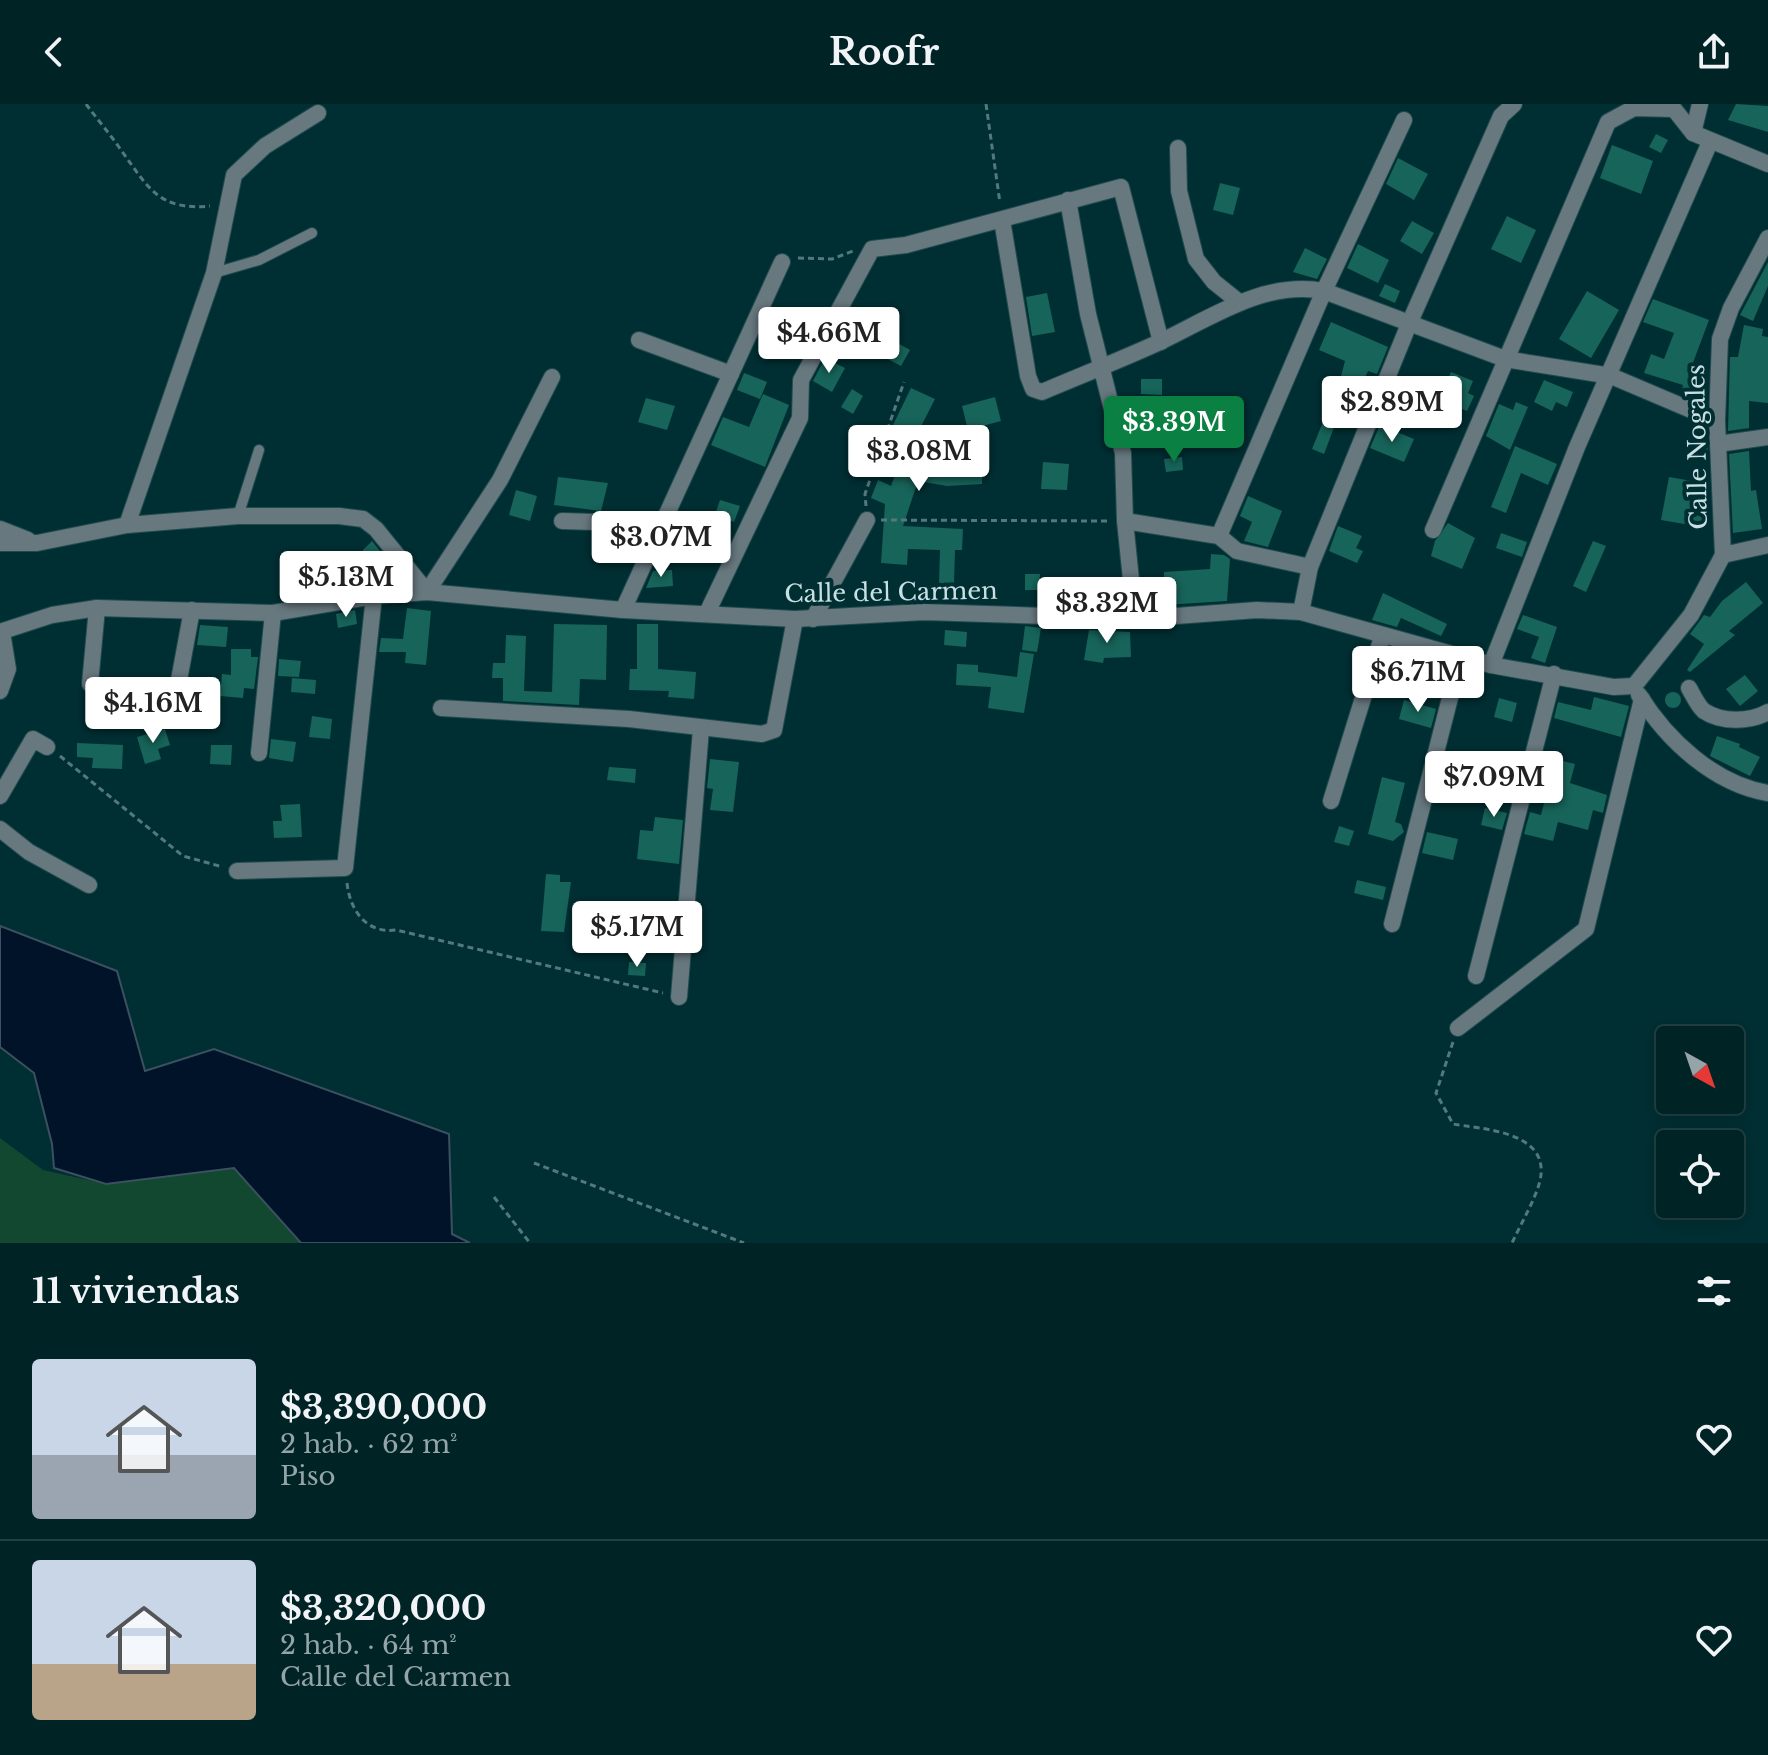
<!DOCTYPE html>
<html lang="es">
<head>
<meta charset="utf-8">
<style>
	:root { --surface:#002326; --page:#0e2f32; --text:#f1f3f6; --muted:#95a4a7; --line:#224043; --accent:#0b8043 }
	body { margin:0; font-family:"Libre Baskerville",serif; background:var(--page); color:var(--text); height:100vh; display:flex; flex-direction:column; font-size:30px; white-space:nowrap }
	* { box-sizing:border-box; margin:0 }
	p { font-size:26px; color:var(--muted) }
	.icon { flex:none; width:44px; height:44px; fill:none; stroke:currentColor; stroke-width:2; stroke-linecap:round; stroke-linejoin:round }
	.map { position:relative; height:1139px; overflow:hidden }
	.sheet { display:flex; flex-direction:column; background:var(--surface); flex:1 }
	.sheet>* { flex:none }
	.needle { width:52px; rotate:140deg }
	.buttons { position:absolute; left:1656px; top:922px; display:grid; gap:16px }
	.buttons a { display:grid; place-items:center; width:88px; height:88px; border-radius:8px; background:var(--surface); box-shadow:0 4px 20px #0003,0 0 0 2px var(--line); font-size:40px }
	.price { position:absolute; translate:-50% -68px; padding:0 18px; border-radius:8px; background:#fff; color:#222; font-size:26px; line-height:52px; filter:drop-shadow(0 2px 4px #0008) }
	.price::after { content:''; position:absolute; left:50%; top:48px; width:24px; height:18px; margin-left:-12px; background:inherit; clip-path:polygon(0 0,100% 0,50% 100%) }
	.price.current { background:var(--accent); color:#fff }
	ul { padding:0; list-style:none }
	li { display:flex; align-items:center; gap:24px; height:200px; padding:0 32px }
	li+li { border-top:2px solid var(--line) }
	li span { display:grid; place-items:center; flex:none; width:224px; height:160px; border-radius:8px; color:#555 }
	li>.icon { margin-inline-start:auto }
	span .icon { width:96px; height:96px; fill:#fffc; stroke-width:1 }
	li b { font-size:34px }
	h2 { display:flex; justify-content:space-between; align-items:center; height:96px; padding:0 32px; font-size:34px }
	header { display:flex; justify-content:space-between; align-items:center; height:104px; padding:0 32px; background:var(--surface); font-size:36px; font-weight:700 }
	.map>svg:first-child { display:block }
	.green { fill:#124730 }
	.water { fill:#001329; stroke:#3c5060; stroke-width:2 }
	.building { fill:#17645a }
	.lines { fill:none; stroke-linecap:round; stroke-linejoin:round }
	.lane-casing { stroke:#204b4f; stroke-width:12 }
	.street-casing { stroke:#204b4f; stroke-width:18 }
	.path { stroke:#54797c; stroke-width:3; stroke-dasharray:6 4; stroke-linecap:butt }
	.lane { stroke:#67787f; stroke-width:10 }
	.street { stroke:#67787f; stroke-width:16 }
	.labels { text-anchor:middle; dominant-baseline:central; stroke-width:8; stroke-linejoin:round; paint-order:stroke }
	.street-label { font-size:24px; fill:#c9e0e2; stroke:#002f33 }
</style>
</head>
<body>
<header><svg class="icon" aria-label="back" viewBox="0 0 24 24"><path d="M15 5l-7 7 7 7"/></svg>Roofr<svg class="icon" aria-label="share" viewBox="0 0 24 24"><path d="M12 15V3M7 8l5-5 5 5M5 13v7h14v-7"/></svg></header>
<div class="map">
<svg width="1768" height="1139" viewBox="0 0 1768 1139">
	<rect width="100%" height="100%" fill="#002f33"/>
	<!-- green -->
	<path class="green" d="M0,1034L43,1066L106,1080L234,1064L301,1139H0Z"/>
	<!-- water -->
	<path class="water" d="M0,822L117,867L145,967L214,945L449,1030L452,1130L470,1139H301L234,1064L106,1080L54,1064L52,1040L34,969L0,943Z"/>
	<!-- building -->
	<g class="building">
		<path d="M1736,0L1768,2V28L1728,16Z"/>
		<path d="M1656,30L1668,36L1661,49L1649,43Z"/>
		<path d="M1612,41L1653,57L1641,90L1600,74Z"/>
		<path d="M1398,54L1428,70L1414,96L1386,80Z"/>
		<path d="M1220,79L1240,84L1233,111L1213,106Z"/>
		<path d="M1507,112L1536,126L1521,159L1491,145Z"/>
		<path d="M1412,117L1434,129L1422,150L1400,137Z"/>
		<path d="M1358,140L1389,156L1378,179L1347,164Z"/>
		<path d="M1305,144L1327,155L1317,175L1293,168Z"/>
		<path d="M1768,158V182L1753,217L1740,211Z"/>
		<path d="M1385,180L1400,187L1395,199L1379,192Z"/>
		<path d="M1587,187L1619,206L1591,254L1559,235Z"/>
		<path d="M1047,189L1055,228L1032,232L1026,193Z"/>
		<path d="M1653,195L1709,216L1688,272L1707,277V301L1681,290L1683,281L1644,269L1651,250L1664,255L1674,229L1643,218Z"/>
		<path d="M1331,218L1388,243L1377,270L1368,267L1354,300L1341,295L1344,287L1338,284L1345,257L1319,246Z"/>
		<path d="M1744,221L1763,225L1762,232L1768,233V299L1749,297V324L1728,327L1730,253H1738Z"/>
		<path d="M871,224L910,246L901,262L861,241Z"/>
		<path d="M825,254L845,264L832,288L813,277Z"/>
		<path d="M1451,268L1473,277L1468,289L1474,292L1467,307L1439,296Z"/>
		<path d="M744,269L767,278L760,295L737,286Z"/>
		<path d="M1141,275H1162V291L1141,290Z"/>
		<path d="M1544,276L1573,288L1567,303L1556,298L1552,307L1534,298Z"/>
		<path d="M911,284L935,295L908,348L952,355L950,362L982,363V380L947,382L918,377L903,422L963,425L962,446H955L954,480H939L940,446L908,445L907,461L881,459L885,400L871,394L878,376L891,382L897,365V326L892,323Z"/>
		<path d="M852,285L863,292L853,310L841,303Z"/>
		<path d="M763,290L789,301L765,363L711,341L723,313L749,323Z"/>
		<path d="M995,293L1001,317L968,326L962,302Z"/>
		<path d="M646,294L675,302L667,326L638,318Z"/>
		<path d="M1516,298L1528,303L1510,346L1486,332L1499,300L1513,306Z"/>
		<path d="M1213,304L1214,324L1187,325V305Z"/>
		<path d="M1327,308L1338,313L1324,350L1312,345Z"/>
		<path d="M1380,321L1414,335L1404,358L1370,344Z"/>
		<path d="M1689,331L1707,332L1708,353L1688,351Z"/>
		<path d="M1515,342L1557,360L1548,381L1521,369L1506,409L1491,403Z"/>
		<path d="M1749,347L1751,387L1756,386L1762,425L1733,429L1729,350Z"/>
		<path d="M1182,353L1183,366L1166,368L1164,355Z"/>
		<path d="M1043,358L1069,360L1067,386L1041,385Z"/>
		<path d="M558,373L608,379L601,407L554,401Z"/>
		<path d="M1669,373L1709,380L1702,423L1661,416Z"/>
		<path d="M516,386L537,392L530,417L509,411Z"/>
		<path d="M1248,392L1282,407L1268,443L1244,437L1252,418L1240,412Z"/>
		<path d="M720,396L740,402L734,418L715,411Z"/>
		<path d="M709,413L722,419L715,450L701,447Z"/>
		<path d="M1448,419L1475,434L1462,465L1431,452L1435,437Z"/>
		<path d="M1338,422L1362,432L1356,444L1363,447L1357,459L1329,447Z"/>
		<path d="M1501,429L1527,438L1522,453L1496,444Z"/>
		<path d="M372,437L400,472L392,480H386L359,450Z"/>
		<path d="M1593,437L1606,442L1586,488L1573,482Z"/>
		<path d="M1211,450L1224,451L1230,455L1227,497L1164,501V468L1210,465Z"/>
		<path d="M672,466L673,482L646,484L653,467Z"/>
		<path d="M1025,470H1040L1039,486H1025Z"/>
		<path d="M1746,478L1763,499L1729,527L1735,531L1690,568L1687,566L1704,540L1690,530L1704,511L1710,513L1722,497Z"/>
		<path d="M1383,489L1447,520L1441,532L1401,514L1397,523L1372,516Z"/>
		<path d="M407,504L431,507L426,561L405,559L406,548H379L381,534L403,535Z"/>
		<path d="M355,506L357,520L338,524L336,510Z"/>
		<path d="M1523,511L1557,523L1545,559L1531,554L1539,533L1517,525Z"/>
		<path d="M554,520L607,521L606,576L580,575L579,601L503,597V574H492L493,559H505L506,531L526,532L524,587L552,588Z"/>
		<path d="M637,520H658V565L696,568L694,595L668,593L669,587L629,586L630,565H637Z"/>
		<path d="M200,521L228,523L226,543L197,541Z"/>
		<path d="M1025,522L1041,524L1037,548L1022,546Z"/>
		<path d="M945,526L967,528L966,543L944,541Z"/>
		<path d="M1089,526L1130,528L1131,553L1104,554L1103,559L1084,556Z"/>
		<path d="M231,545H251V553H258L254,585L244,584L243,594L220,592L222,570L231,571Z"/>
		<path d="M1020,548L1034,550L1024,609L988,604L991,583L956,581L957,560L978,561V568L1017,573Z"/>
		<path d="M279,555L301,557L299,573L278,572Z"/>
		<path d="M1745,571L1758,587L1740,602L1726,585Z"/>
		<path d="M292,574L316,576L315,590L291,588Z"/>
		<circle cx="1673" cy="596" r="8"/>
		<path d="M140,589L165,591L163,607L138,605Z"/>
		<path d="M1594,593L1629,602L1621,633L1554,614L1558,598L1591,606Z"/>
		<path d="M1499,594L1517,599L1512,618L1494,613Z"/>
		<path d="M1404,596L1436,605L1431,624L1399,615Z"/>
		<path d="M312,612L332,615L330,635L309,633Z"/>
		<path d="M165,625L170,641L158,645L161,655L145,660L137,633Z"/>
		<path d="M1717,632L1740,640L1739,643L1760,653L1750,672L1710,652Z"/>
		<path d="M271,635L296,638L293,658L269,654Z"/>
		<path d="M77,639L123,641L122,665L92,664L93,654L77,653Z"/>
		<path d="M211,641H232L231,661L210,660Z"/>
		<path d="M710,655L739,658L733,708L710,706L713,685L707,684Z"/>
		<path d="M1555,655L1575,660L1570,679L1607,691L1603,709L1593,706L1588,726L1558,718L1553,737L1524,730L1530,708L1541,711Z"/>
		<path d="M609,663L636,665L635,679L607,676Z"/>
		<path d="M1382,673L1405,679L1395,718L1401,720L1404,728L1393,737L1368,730Z"/>
		<path d="M300,700L302,733L274,734L273,717H282L280,701Z"/>
		<path d="M1485,704L1507,709L1502,726L1481,721Z"/>
		<path d="M655,713L683,716L679,760L637,755L640,726L653,727Z"/>
		<path d="M1339,722L1354,727L1349,742L1334,738Z"/>
		<path d="M1427,728L1458,735L1453,756L1422,749Z"/>
		<path d="M546,770L560,771V778H571L564,828L541,827Z"/>
		<path d="M1357,776L1386,783L1383,796L1354,789Z"/>
		<path d="M595,799L635,802L632,830L593,827Z"/>
		<path d="M629,858L646,859L645,872L628,871Z"/>
	</g>
	<g class="lines">
		<!-- lane casing -->
		<g class="lane-casing">
			<g id="lane">
				<path d="M214,169L259,156L312,129"/>
				<path d="M238,412L259,346"/>
			</g>
		</g>
		<!-- street casing -->
		<g class="street-casing">
			<g id="street">
				<path d="M1670,0L1693,29L1768,60"/>
				<path d="M1693,29L1700,0"/>
				<path d="M1178,44L1179,87L1196,155L1214,178L1239,198"/>
				<path d="M1068,96L1088,210L1123,349L1125,417L1135,515"/>
				<path d="M1002,116L1028,272L1033,285L1042,288C1082,271 1123,255 1162,237C1214,212 1266,176 1324,187L1505,255L1611,272L1717,317"/>
				<path d="M639,236L731,270"/>
				<path d="M1718,340L1768,333"/>
				<path d="M562,417L660,420"/>
				<path d="M1125,417L1219,432L1237,447L1310,463"/>
				<path d="M127,421L214,169L234,71L265,42L318,9"/>
				<path d="M0,425L28,436"/>
				<path d="M1433,426L1608,18L1634,4L1673,5"/>
				<path d="M1219,432L1324,187L1404,16"/>
				<path d="M0,439H37L127,421L238,412H339L363,415L376,425L427,488L500,376L552,273"/>
				<path d="M1723,451L1768,441"/>
				<path d="M623,506L782,158"/>
				<path d="M1301,508L1310,463L1409,220L1501,12L1514,0"/>
				<path d="M707,509L800,314L801,276L872,145L906,141L1121,83L1161,238"/>
				<path d="M813,515L867,416"/>
				<path d="M0,528L52,511L97,504L273,509L374,492L427,488L623,506L795,515L924,508L1135,515L1257,506L1301,508L1491,561L1614,583L1634,582"/>
				<path d="M1491,561L1577,343L1710,38"/>
				<path d="M90,580L97,504"/>
				<path d="M1634,582L1691,511L1723,451L1717,317L1720,235L1731,204L1768,134"/>
				<path d="M1689,584C1693,591 1698,602 1704,607C1722,619 1750,618 1768,608"/>
				<path d="M0,587L8,565L2,528"/>
				<path d="M1639,591C1667,636 1714,680 1768,689"/>
				<path d="M174,603L192,506"/>
				<path d="M441,604L629,615L762,630L774,626L795,515"/>
				<path d="M259,649L273,509"/>
				<path d="M0,692L33,635L47,643"/>
				<path d="M1331,697L1382,533"/>
				<path d="M0,725L29,748L89,781"/>
				<path d="M237,767L345,764L374,492"/>
				<path d="M1392,820L1461,551"/>
				<path d="M1476,872L1554,570"/>
				<path d="M679,893L701,625"/>
				<path d="M1458,924L1586,825L1642,595"/>
			</g>
		</g>
		<!-- path -->
		<g class="path">
			<path d="M86,0C97,15 110,30 121,46C148,83 158,107 210,102"/>
			<path d="M986,0L1000,99"/>
			<path d="M798,154L832,155L853,147"/>
			<path d="M866,402L865,390L904,278"/>
			<path d="M881,416L1109,417"/>
			<path d="M60,652L183,752L223,763"/>
			<path d="M347,779C350,807 367,830 396,826L663,889"/>
			<path d="M1453,938L1436,989L1453,1020C1481,1025 1545,1027 1541,1070C1540,1088 1520,1121 1512,1139"/>
			<path d="M534,1059L744,1139"/>
			<path d="M494,1093L530,1139"/>
		</g>
		<!-- lane -->
		<use href="#lane" class="lane"/>
		<!-- street -->
		<use href="#street" class="street"/>
	</g>
	<g class="labels">
		<!-- street labels -->
		<g class="street-label">
			<text transform="translate(1697 343) rotate(-91)">Calle Nogales</text>
			<text transform="translate(891 488) rotate(-1)">Calle del Carmen</text>
		</g>
	</g>
</svg>
<div class="buttons">
<a><svg class="needle" viewBox="-14 -14 28 28"><path d="M0-13l5 13h-10z" fill="#e53935"/><path d="M0 13l5-13h-10z" fill="#95a4a7"/></svg></a>
<a><svg class="icon" aria-label="locate" viewBox="0 0 24 24"><circle cx="12" cy="12" r="6"/><path d="M12 2v4M12 18v4M2 12h4M18 12h4"/></svg></a>
</div>
<b class="price" style="left:829px;top:271px">$4.66M</b>
<b class="price" style="left:1392px;top:340px">$2.89M</b>
<b class="price current" style="left:1174px;top:360px">$3.39M</b>
<b class="price" style="left:919px;top:389px">$3.08M</b>
<b class="price" style="left:661px;top:475px">$3.07M</b>
<b class="price" style="left:346px;top:515px">$5.13M</b>
<b class="price" style="left:1107px;top:541px">$3.32M</b>
<b class="price" style="left:1418px;top:610px">$6.71M</b>
<b class="price" style="left:153px;top:641px">$4.16M</b>
<b class="price" style="left:1494px;top:715px">$7.09M</b>
<b class="price" style="left:637px;top:865px">$5.17M</b>
</div>
<section class="sheet">
<h2>11 viviendas<svg class="icon" aria-label="filters" viewBox="0 0 24 24"><path d="M4 7h16M4 17h16"/><circle cx="9" cy="7" r="2"/><circle cx="15" cy="17" r="2"/></svg></h2>
<ul>
<li><span style="background:linear-gradient(#c9d6e8 60%,#9aa5b1 0)"><svg class="icon" aria-label="home" viewBox="0 0 24 24"><path d="M3 11l9-7 9 7M6 9v11h12V9"/></svg></span><div><b>$3,390,000</b><p>2 hab. · 62 m²</p><p>Piso</p></div><svg class="icon" aria-label="heart" viewBox="0 0 24 24"><path d="M12 20l-8-8c-3-5 5-10 8-4 3-6 11-1 8 4z"/></svg></li>
<li><span style="background:linear-gradient(#c9d6e8 65%,#b9a48a 0)"><svg class="icon" aria-label="home" viewBox="0 0 24 24"><path d="M3 11l9-7 9 7M6 9v11h12V9"/></svg></span><div><b>$3,320,000</b><p>2 hab. · 64 m²</p><p>Calle del Carmen</p></div><svg class="icon" aria-label="heart" viewBox="0 0 24 24"><path d="M12 20l-8-8c-3-5 5-10 8-4 3-6 11-1 8 4z"/></svg></li>
</ul>
</section>
</body>
</html>
